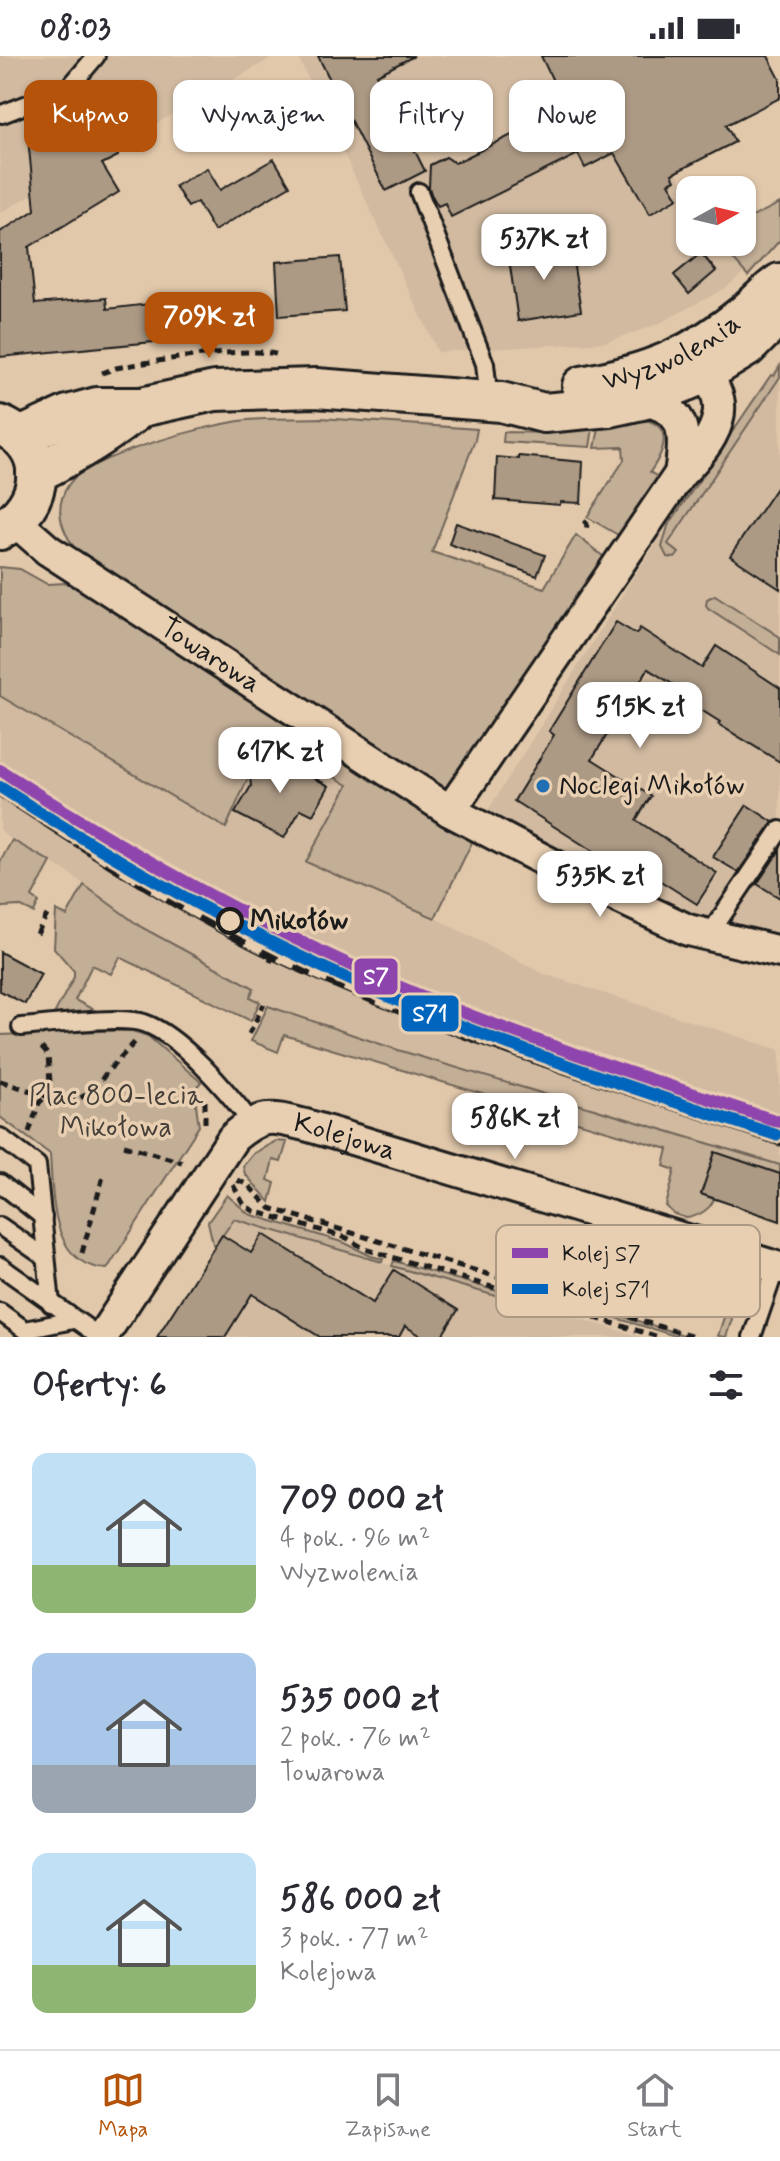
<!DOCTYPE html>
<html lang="pl">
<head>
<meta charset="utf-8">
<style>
	:root { --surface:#fff; --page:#f7f7f7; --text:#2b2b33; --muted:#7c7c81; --line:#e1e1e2; --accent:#b45309 }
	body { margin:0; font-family:Mynerve,sans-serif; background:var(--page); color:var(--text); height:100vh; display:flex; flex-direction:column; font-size:30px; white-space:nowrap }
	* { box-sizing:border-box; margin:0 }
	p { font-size:26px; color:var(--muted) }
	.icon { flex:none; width:44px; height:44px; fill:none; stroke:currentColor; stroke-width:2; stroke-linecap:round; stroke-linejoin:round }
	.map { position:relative; height:1281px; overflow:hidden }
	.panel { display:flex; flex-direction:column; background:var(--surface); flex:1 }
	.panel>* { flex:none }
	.banner { position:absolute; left:24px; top:24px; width:732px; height:72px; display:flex; gap:16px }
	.needle { width:52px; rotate:82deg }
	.buttons { position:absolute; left:676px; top:120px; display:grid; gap:16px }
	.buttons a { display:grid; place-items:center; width:80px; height:80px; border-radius:16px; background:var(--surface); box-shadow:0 2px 6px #0004; font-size:40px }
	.price { position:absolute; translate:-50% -68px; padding:0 18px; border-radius:16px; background:#fff; color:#222; font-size:26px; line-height:52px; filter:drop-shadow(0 2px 4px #0008) }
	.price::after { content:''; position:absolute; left:50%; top:48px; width:24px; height:18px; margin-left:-12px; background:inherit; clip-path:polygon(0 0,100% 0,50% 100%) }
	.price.active { background:var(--accent); color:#fff }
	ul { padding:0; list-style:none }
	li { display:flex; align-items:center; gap:24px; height:200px; padding:0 32px }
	li span { display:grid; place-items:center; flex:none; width:224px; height:160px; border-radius:16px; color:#555 }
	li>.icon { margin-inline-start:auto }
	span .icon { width:96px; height:96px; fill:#fffc; stroke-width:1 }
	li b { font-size:34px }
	h2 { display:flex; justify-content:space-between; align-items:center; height:96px; padding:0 32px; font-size:34px }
	.tag { padding:0 28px; border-radius:16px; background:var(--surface); box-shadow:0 2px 6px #0004; font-size:28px; line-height:72px }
	.tag.active { background:var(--accent); color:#fff }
	.status { display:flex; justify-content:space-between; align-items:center; height:56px; padding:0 40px; background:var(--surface); direction:ltr }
	.status svg { height:22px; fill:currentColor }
	.dock { display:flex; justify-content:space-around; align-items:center; height:112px; border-top:2px solid var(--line); background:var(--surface); font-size:22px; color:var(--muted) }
	.dock a { display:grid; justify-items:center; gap:4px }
	.dock .active { color:var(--accent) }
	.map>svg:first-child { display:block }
	.built { fill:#d1baa0 }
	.green { fill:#c3ae96; stroke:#706559; stroke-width:2 }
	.building { fill:#ad9a85; stroke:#1c1c1c; stroke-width:2 }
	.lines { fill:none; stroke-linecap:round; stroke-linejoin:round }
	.service-casing { stroke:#1c1c1c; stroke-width:22 }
	.minor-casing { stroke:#1c1c1c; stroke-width:36 }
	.tertiary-casing { stroke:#1c1c1c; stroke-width:44 }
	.path { stroke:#1c1c1c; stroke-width:5; stroke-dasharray:8 6; stroke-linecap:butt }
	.service { stroke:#e9cfb1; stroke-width:16 }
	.minor { stroke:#e9cfb1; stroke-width:30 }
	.tertiary { stroke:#e9cfb1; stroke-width:38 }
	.rail-casing { stroke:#1c1c1c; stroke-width:9 }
	.rail { stroke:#e9cfb1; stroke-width:6; stroke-dasharray:18; stroke-linecap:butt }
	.rail-1-casing { stroke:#e9cfb1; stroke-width:18 }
	.rail-2-casing { stroke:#e9cfb1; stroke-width:18 }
	.rail-1 { stroke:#8e44ad; stroke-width:12 }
	.rail-2 { stroke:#0065bd; stroke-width:12 }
	.poi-dot { fill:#1f6fb2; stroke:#e9cfb1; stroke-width:3 }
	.stop-dot { fill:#e9cfb1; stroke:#1c1c1c; stroke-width:4 }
	.labels { text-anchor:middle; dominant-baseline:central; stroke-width:7; stroke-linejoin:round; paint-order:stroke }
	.street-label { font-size:28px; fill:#1c1c1c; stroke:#e9cfb1 }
	.poi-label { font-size:28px; fill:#1c1c1c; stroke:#e9cfb1; text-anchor:start }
	.stop-label { font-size:28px; font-weight:bold; fill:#1c1c1c; stroke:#e9cfb1; text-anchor:start }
	.park-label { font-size:28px; fill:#46403a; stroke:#e9cfb1 }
	.key { fill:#e9cfb1; stroke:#ac9984; stroke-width:2 }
	.key-label { font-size:22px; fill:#1c1c1c }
	.line-badge { stroke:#e9cfb1; stroke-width:3 }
	.badge-label { font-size:22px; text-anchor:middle; font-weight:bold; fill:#fff }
</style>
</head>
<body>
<div class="status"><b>08:03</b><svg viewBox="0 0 49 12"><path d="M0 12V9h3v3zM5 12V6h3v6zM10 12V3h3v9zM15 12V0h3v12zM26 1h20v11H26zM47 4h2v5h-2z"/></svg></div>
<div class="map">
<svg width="780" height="1281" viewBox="0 0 780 1281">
	<rect width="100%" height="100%" fill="#e1c8ab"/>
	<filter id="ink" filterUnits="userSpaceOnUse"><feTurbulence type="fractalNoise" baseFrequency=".0125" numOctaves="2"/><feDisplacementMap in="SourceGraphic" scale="16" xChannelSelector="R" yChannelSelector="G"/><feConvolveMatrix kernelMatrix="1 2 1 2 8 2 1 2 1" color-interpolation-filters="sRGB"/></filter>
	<g filter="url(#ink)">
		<!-- built -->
		<g class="built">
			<path d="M0,0H275L0,157Z"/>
			<path d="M300,0H613L690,140V186H718L744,216L726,232L658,268L606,286L438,296L298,1Z"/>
			<path d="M780,306V898L480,767L634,520Z"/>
			<path d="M0,640L226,772L266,681L348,729L307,806L435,862L544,918L780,994V1109L398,994L268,950L250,941L253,931L141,871L69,817L6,780L0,773Z"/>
			<path d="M234,1163L503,1242L521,1245L641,1281H157Z"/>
		</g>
		<!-- green -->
		<g class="green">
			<path d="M780,147V184L748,220L718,186H742V166Z"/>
			<path d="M780,310V321L668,488L679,497L675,502L667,501L662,491L668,470L771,319L774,320Z"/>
			<path d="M321,362L477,373L475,384L432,496L544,532L576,479L604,501V514L446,732L343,677L81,500C63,479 51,454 69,428C90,399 211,368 247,364C272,362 297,363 321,362Z"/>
			<path d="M640,363C676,368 664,396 650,416L658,421L618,479L587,461L624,404L623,391L595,392L599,372Z"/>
			<path d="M593,372L590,391L503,386L504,376L553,377Z"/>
			<path d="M0,511L20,513L47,528L66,527L80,532L475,780L435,862L306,806L348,729L266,681L226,772L0,640Z"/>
			<path d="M715,539L780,581V599L708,552L706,549L707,543Z"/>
			<path d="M12,784L51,806L32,841L39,846L34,857L19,850L3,851L0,855V806Z"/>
			<path d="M84,829L141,871L254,932L250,941L260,946L251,965L120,901L111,918L92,909L75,944L96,955L54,958L74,921V915L54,892L56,855L67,860Z"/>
			<path d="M268,950L398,994L780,1109V1118L715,1097L701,1138L714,1143C710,1154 697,1161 686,1162L674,1158L666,1150L675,1114L664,1110L668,1093L284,979L278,996L251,985Z"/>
			<path d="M102,975H132L148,980L201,1026L194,1034L199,1070L107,1213C50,1210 53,1140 50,1098L0,1061V979Z"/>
			<path d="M276,1085L287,1086L281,1106L273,1104L268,1124L275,1127L270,1146L245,1118L243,1110L254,1097Z"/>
			<path d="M227,1139L249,1158L345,1187L371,1200L383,1203L382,1206L234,1163L214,1192L208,1166Z"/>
			<path d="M394,1205L504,1237L503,1242L392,1210Z"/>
			<path d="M707,1211C748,1225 737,1248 726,1281L718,1280L724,1261H729L735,1242L701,1231Z"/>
			<path d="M527,1231L690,1281H679L526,1235Z"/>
		</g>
		<!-- building -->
		<g class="building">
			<path d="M318,0H414L377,19L425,115L386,135Z"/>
			<path d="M541,0H768L780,23V42L726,69L735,86L672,118L675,124L669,127L678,142L650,158L614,97L585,112L578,98L451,161L445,147L438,150L431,138L429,131L430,109L446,101L455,107L566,52Z"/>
			<path d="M114,73L118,100L102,108L119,136L29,191L35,248L106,242L107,253L149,248L153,286L0,301V176L35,154L28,82Z"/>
			<path d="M274,103L290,130L214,175L197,146L188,151L175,130L207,112L220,134Z"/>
			<path d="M570,186L581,255L518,265L508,196Z"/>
			<path d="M701,197L716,215L689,238L674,219Z"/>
			<path d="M340,201L345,255L279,260L276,206Z"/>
			<path d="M519,400L583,406L581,447L560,446V449L495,444L497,401L519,403Z"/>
			<path d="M780,426V533L730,500Z"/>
			<path d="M456,467L545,499L537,520L449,488Z"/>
			<path d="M616,566L636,578L640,572L702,612L716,590L780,632V706L718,668L720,666L682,642L685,636L648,613L592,703L651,740L636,764L717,817L697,848L616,797L610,806L514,745L554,679L549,675Z"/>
			<path d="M265,695L329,730L313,759L301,753L284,782L235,757L251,730L250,722Z"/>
			<path d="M747,749L773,766L738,816L713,801Z"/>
			<path d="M780,794V842L757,828Z"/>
			<path d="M0,896L41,918L25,948L0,935Z"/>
			<path d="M715,1096L780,1118V1165L701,1138Z"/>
			<path d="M263,1178L373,1247L394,1214L458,1254L441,1281H423L405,1270L399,1281H320L252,1238L225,1281H157L222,1179L251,1197Z"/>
		</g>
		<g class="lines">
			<!-- service casing -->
			<g class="service-casing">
				<g id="service">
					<path d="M2,58L69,32L96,0"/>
					<path d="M419,136L485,308L489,345"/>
					<path d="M709,879L780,774"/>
					<path d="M21,971C47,969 123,959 144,967C180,979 228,1036 251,1066"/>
					<path d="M0,1081L37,1109L51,1248"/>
					<path d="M0,1127L43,1161"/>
					<path d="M0,1170L46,1202"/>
					<path d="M0,1210L100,1281"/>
					<path d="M0,1256L25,1274L73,1264"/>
					<path d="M752,1281L776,1211"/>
				</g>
			</g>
			<!-- minor casing -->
			<g class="minor-casing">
				<g id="minor">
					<path d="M642,344C688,352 686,379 680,418"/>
					<path id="s1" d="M16,466L48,494L450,755L680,418C701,397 730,365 715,334C710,322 698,313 689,305"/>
					<path d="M450,755L584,825L688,874L780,896"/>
					<path id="s2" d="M102,1281L233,1082C263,1056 272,1061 309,1070L780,1212"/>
				</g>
			</g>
			<!-- tertiary casing -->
			<g class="tertiary-casing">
				<g id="tertiary">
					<path id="s3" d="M582,330C650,318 694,300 747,256C758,247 768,235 780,227"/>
					<path d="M0,369C52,391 45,450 0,474"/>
					<path d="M20,381L68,359L97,351H141L215,335L316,332L501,346L544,357L610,351L642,344L703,318L747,291L780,258"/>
					<path d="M36,417C75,398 108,378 141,351"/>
				</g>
			</g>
			<!-- path -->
			<g class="path">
				<path d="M102,317L116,312C147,306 257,288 281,300"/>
				<path d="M584,465L587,468L586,475"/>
				<path d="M37,878L47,859"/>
				<path d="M270,906L275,893"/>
				<path d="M249,978L264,948"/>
				<path d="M0,1025L53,1042L77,1044L95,1033L106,1017L135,986"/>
				<path d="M205,1045V1071"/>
				<path d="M29,1076L39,1047L46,1040L50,1027L48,999L40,990"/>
				<path d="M124,1089L182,1106"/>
				<path d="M237,1124L248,1129L270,1152L694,1281"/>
				<path d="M233,1129L244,1149L254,1155L347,1182L365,1193L659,1281"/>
				<path d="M82,1197L104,1117"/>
			</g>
			<!-- service -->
			<use href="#service" class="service"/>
			<!-- minor -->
			<use href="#minor" class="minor"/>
			<!-- tertiary -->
			<use href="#tertiary" class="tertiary"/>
			<!-- rail casing -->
			<g class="rail-casing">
				<path id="rail" d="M0,737C89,795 180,855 275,901C437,977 611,1029 780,1086"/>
			</g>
			<!-- rail -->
			<use href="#rail" class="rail"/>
			<!-- rail-1 casing -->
			<g class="rail-1-casing">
				<path id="rail-1" d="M0,714C127,796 259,871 398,930C523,983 652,1024 780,1066"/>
			</g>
			<!-- rail-2 casing -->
			<g class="rail-2-casing">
				<path id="rail-2" d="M0,731C125,811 256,885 394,943C518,995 647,1037 776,1079"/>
			</g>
			<!-- rail-1 -->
			<use href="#rail-1" class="rail-1"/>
			<!-- rail-2 -->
			<use href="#rail-2" class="rail-2"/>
		</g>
	</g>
	<!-- markers -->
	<circle class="poi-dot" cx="543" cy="730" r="8"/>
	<circle class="stop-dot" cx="230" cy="865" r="12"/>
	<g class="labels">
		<!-- street labels -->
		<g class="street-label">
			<text stroke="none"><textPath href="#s3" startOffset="96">Wyzwolenia</textPath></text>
			<text stroke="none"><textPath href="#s1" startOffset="236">Towarowa</textPath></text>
			<text stroke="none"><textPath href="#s2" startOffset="358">Kolejowa</textPath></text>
		</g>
		<!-- poi labels -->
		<g class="poi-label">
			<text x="559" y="730">Noclegi Mikołów</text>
		</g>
		<!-- stop labels -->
		<g class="stop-label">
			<text x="250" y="865">Mikołów</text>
		</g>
		<!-- park labels -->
		<g class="park-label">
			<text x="116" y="1040">Plac 800-lecia<tspan x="116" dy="32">Mikołowa</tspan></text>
		</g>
	</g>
	<!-- legend -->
	<rect x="496" y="1169" width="264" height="92" rx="12" class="key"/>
	<rect x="512" y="1192" width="36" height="10" fill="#8e44ad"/>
	<rect x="512" y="1228" width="36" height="10" fill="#0065bd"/>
	<g class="key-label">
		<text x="562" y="1205">Kolej S7</text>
		<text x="562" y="1241">Kolej S71</text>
	</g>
	<g class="line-badge">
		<rect x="353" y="901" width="46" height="39" rx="8" fill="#8e44ad"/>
		<rect x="400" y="938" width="60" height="39" rx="8" fill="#0065bd"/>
	</g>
	<g class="badge-label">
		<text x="376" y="928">S7</text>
		<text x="430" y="965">S71</text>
	</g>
</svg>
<div class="buttons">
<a><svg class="needle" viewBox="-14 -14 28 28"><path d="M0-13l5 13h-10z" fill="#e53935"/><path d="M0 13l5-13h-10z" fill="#7c7c81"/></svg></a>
</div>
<b class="price" style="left:544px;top:226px">537K zł</b>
<b class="price active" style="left:209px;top:304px">709K zł</b>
<b class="price" style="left:640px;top:694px">515K zł</b>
<b class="price" style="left:280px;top:739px">617K zł</b>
<b class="price" style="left:600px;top:863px">535K zł</b>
<b class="price" style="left:515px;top:1105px">586K zł</b>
<div class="banner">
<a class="tag active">Kupno</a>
<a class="tag">Wynajem</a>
<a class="tag">Filtry</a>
<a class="tag">Nowe</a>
</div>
</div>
<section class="panel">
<h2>Oferty: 6<svg class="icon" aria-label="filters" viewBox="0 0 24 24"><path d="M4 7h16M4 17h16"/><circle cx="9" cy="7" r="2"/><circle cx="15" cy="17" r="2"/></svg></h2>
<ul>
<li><span style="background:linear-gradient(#bfe0f5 70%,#8fb573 0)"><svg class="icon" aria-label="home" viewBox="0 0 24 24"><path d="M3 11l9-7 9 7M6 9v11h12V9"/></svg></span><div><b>709 000 zł</b><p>4 pok. · 96 m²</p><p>Wyzwolenia</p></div></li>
<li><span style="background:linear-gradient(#a9c7e8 70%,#9aa5b1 0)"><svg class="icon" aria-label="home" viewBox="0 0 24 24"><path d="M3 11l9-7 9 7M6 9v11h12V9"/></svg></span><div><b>535 000 zł</b><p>2 pok. · 76 m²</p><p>Towarowa</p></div></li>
<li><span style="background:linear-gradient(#bfe0f5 70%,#8fb573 0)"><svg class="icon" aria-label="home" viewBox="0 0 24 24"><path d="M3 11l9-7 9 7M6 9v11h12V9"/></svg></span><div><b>586 000 zł</b><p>3 pok. · 77 m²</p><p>Kolejowa</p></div></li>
</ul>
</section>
<nav class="dock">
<a class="active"><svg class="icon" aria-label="map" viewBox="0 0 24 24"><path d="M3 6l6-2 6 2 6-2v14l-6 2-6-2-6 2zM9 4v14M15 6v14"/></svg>Mapa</a>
<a><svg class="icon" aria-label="saved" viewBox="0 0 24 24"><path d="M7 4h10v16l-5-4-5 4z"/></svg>Zapisane</a>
<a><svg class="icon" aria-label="home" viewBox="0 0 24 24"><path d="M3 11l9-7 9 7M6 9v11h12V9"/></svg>Start</a>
</nav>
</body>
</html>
